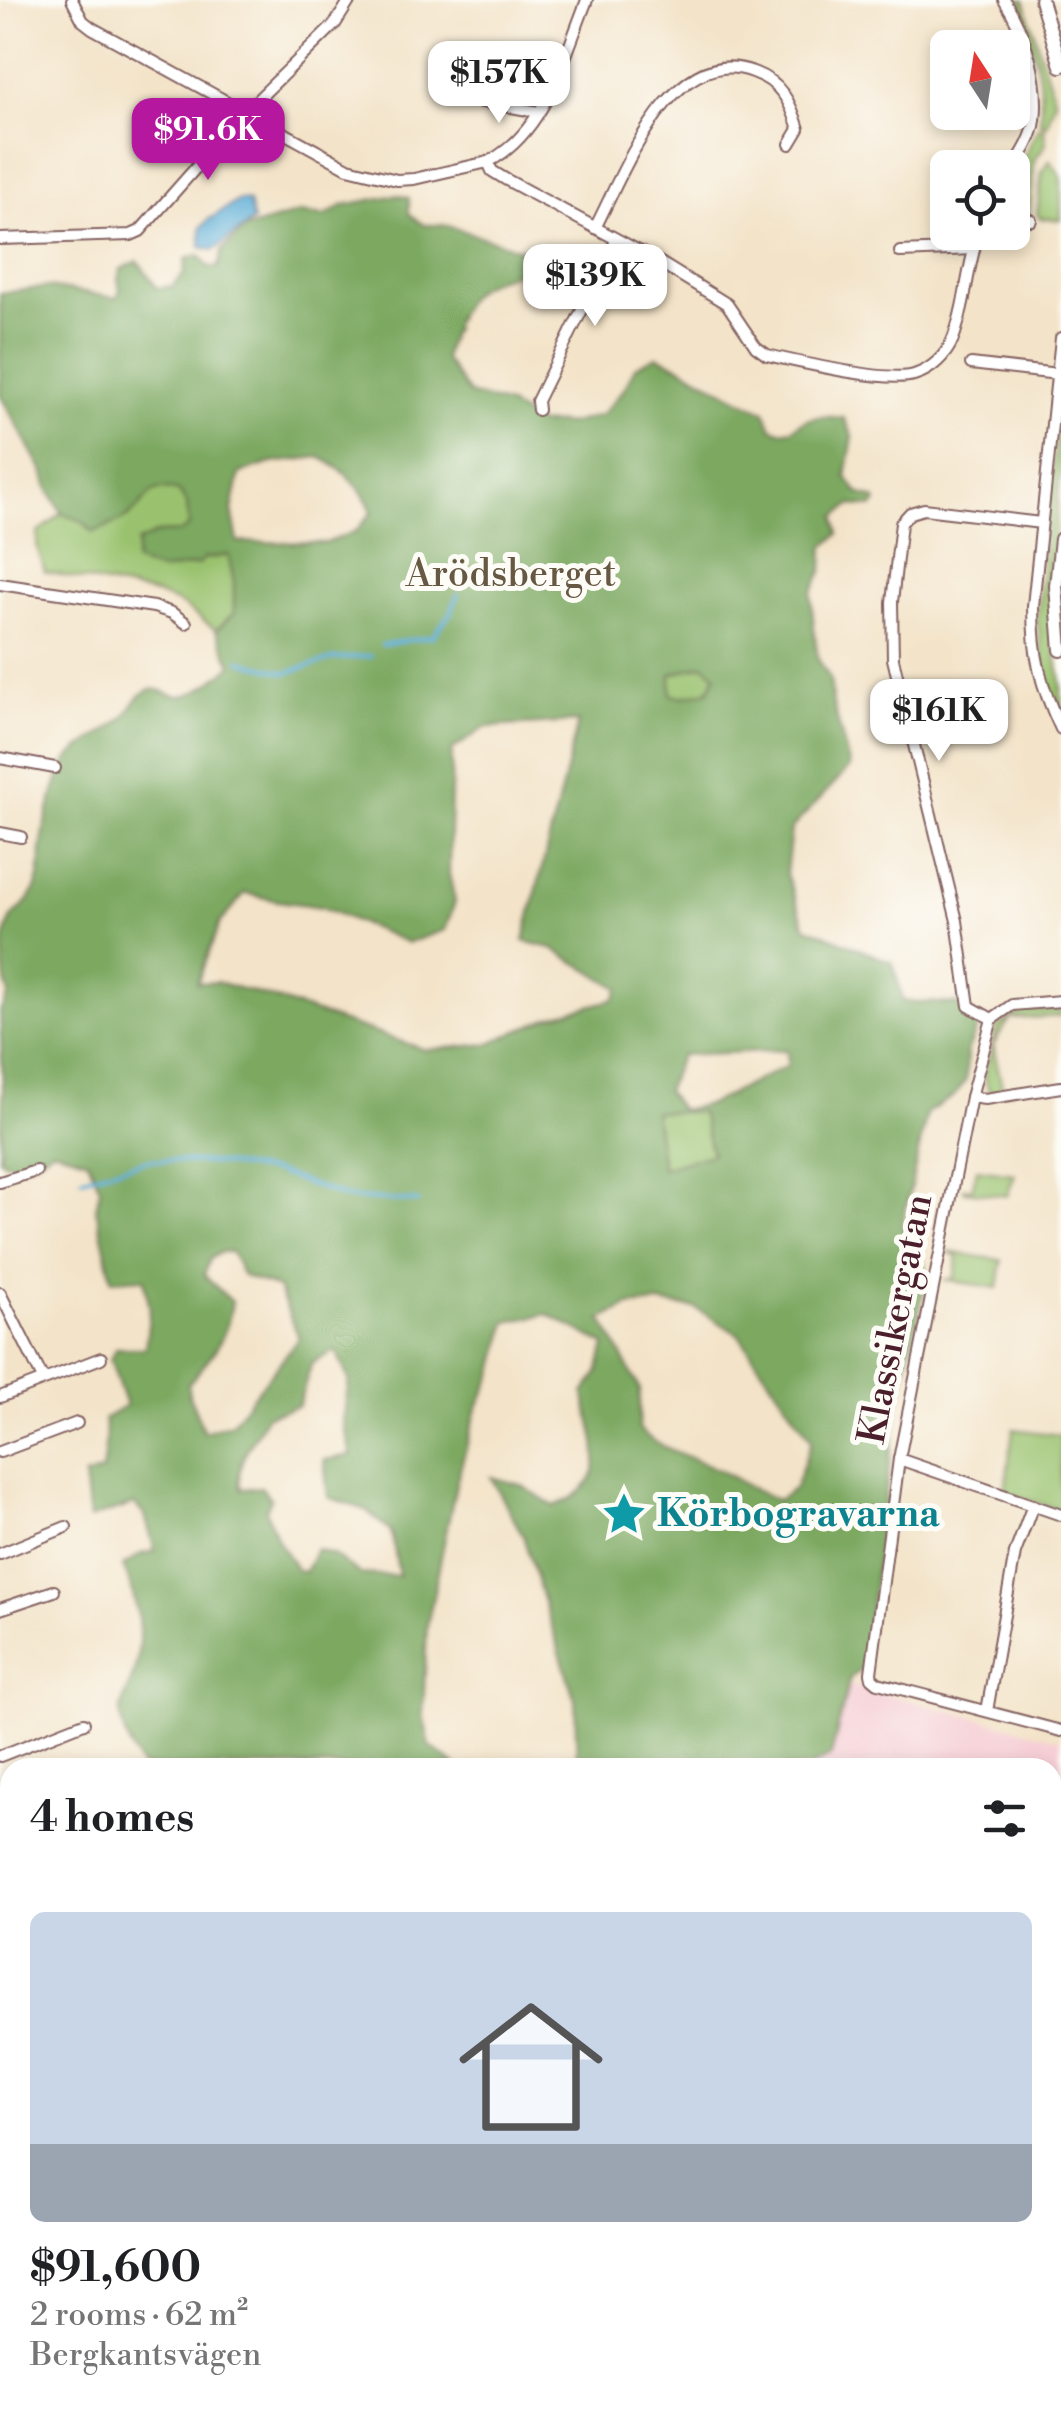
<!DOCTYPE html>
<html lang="en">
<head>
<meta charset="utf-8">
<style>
	:root { --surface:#fff; --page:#f2f2f2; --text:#202124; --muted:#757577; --accent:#b5179e }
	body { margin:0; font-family:"Libre Bodoni",serif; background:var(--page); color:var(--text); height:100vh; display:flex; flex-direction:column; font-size:38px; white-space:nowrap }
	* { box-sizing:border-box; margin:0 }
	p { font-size:32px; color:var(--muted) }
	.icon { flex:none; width:55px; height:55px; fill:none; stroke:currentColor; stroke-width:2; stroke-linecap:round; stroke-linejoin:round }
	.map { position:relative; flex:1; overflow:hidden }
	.sheet { position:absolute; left:0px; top:1758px; width:1062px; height:672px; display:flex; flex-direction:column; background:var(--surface); border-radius:30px 30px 0 0; box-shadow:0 5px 15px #0003 }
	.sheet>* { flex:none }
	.needle { width:65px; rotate:348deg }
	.buttons { position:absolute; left:930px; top:30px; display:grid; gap:20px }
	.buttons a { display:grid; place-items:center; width:100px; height:100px; border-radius:15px; background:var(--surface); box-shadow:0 5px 15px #0003; font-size:50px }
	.price { position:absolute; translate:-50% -85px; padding:0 22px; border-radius:20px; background:#fff; color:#222; font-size:32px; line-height:65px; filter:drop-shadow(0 2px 5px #0008) }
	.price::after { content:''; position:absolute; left:50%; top:60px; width:30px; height:22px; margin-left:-15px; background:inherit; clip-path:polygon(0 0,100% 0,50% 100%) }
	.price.active { background:var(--accent); color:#fff }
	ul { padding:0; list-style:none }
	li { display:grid; align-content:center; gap:20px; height:530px; padding:0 30px }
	li span { display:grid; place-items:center; height:310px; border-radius:15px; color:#555 }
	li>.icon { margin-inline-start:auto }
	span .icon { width:180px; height:180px; fill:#fffc; stroke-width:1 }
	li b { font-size:42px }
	h2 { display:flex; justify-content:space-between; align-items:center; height:120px; padding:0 30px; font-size:42px }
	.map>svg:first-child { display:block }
	.built { fill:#f6cfd6 }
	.green { fill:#9ac26e; stroke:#72704c; stroke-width:2.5 }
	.forest { fill:#7ba861; stroke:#626446; stroke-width:2.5; fill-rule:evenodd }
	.water { fill:#59acd5; stroke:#526680; stroke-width:2.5 }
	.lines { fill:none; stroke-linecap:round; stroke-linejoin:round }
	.stream { stroke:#59acd5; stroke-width:4 }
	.minor-casing { stroke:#856462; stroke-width:14 }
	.tertiary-casing { stroke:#856462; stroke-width:16 }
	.secondary-casing { stroke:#856462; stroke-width:19 }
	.minor { stroke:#fff; stroke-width:10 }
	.tertiary { stroke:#fff; stroke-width:12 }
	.secondary { stroke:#fff; stroke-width:15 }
	.labels { text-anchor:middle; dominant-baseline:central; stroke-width:10; stroke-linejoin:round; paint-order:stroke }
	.park-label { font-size:38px; fill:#665842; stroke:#fdfcf7 }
	.street-label { font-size:38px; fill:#4a1f2b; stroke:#fdfcf7 }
	.culture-label { font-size:38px; font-weight:bold; fill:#0d838f; stroke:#fdfcf7; text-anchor:start }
</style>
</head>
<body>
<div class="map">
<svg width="1061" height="2428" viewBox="0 0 1061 2428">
	<rect width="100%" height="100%" fill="#fdfcf7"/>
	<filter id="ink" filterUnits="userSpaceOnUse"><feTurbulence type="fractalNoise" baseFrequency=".01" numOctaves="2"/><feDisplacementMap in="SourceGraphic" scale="20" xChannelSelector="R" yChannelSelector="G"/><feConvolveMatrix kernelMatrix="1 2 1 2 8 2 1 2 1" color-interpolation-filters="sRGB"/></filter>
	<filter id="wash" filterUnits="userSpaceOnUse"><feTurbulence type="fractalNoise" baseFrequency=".0048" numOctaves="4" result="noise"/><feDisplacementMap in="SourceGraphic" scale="40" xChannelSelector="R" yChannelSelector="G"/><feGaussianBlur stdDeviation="2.25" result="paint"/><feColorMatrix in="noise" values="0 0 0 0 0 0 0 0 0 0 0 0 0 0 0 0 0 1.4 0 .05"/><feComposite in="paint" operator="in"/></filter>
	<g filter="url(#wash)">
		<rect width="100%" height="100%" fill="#f3e3c8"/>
		<!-- built -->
		<path class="built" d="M849,1685L1061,1740V1882L1053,1904L1052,1768H810L831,1756Z"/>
		<!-- green -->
		<g class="green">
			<path d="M1010,0H1024L1055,101L1046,127L1040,123C1045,78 1033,38 1010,0Z"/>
			<path d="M1039,127L1044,130L1046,144L1034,161L1029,217L1013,214L1012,179Z"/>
			<path d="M1050,160L1061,176V220L1040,218L1037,214L1042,173Z"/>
			<path d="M1061,392V463L1050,588L1051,624L1061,683V717L1045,673L1037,619Z"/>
			<path d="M163,488L179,491L187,504L190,526L181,532L158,533L138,542L203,559L229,555L234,582V613L216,630L181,604L156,594L45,572L37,546L38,533L62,513L82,521L93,532L131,515L151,490Z"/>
			<path d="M705,665L716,675L708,691L681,697L671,695V674Z"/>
			<path d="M1061,1009V1016L1010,1019L993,1045L1003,1091H1011L997,1094L989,1091L984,1077L997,1027L1021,1011Z"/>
			<path d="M654,1111H702L712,1154L662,1168Z"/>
			<path d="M977,1169L1015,1174L1007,1196L963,1191V1188L972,1189Z"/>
			<path d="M948,1252L1002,1260L998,1288L944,1280H954L958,1256Z"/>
			<path d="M1013,1429L1061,1435V1511L1005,1492Z"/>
		</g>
		<!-- forest -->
		<path class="forest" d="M397,195L409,198V214L424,225H445L520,249L542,251L546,264C473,286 466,280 444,358L469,394L508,405L540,424L572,423L601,415L624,389L635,367L657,356C695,371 727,396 765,411L772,428L780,431L793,429C807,414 825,416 844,418L853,437L846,476L858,493L875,499L877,502L873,507L851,505L836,517L839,534L824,547L823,570L811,594L814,629L818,659L830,679L833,704L850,767L791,829L786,874L805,926L893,963L903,1001L959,1004L975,1016L977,1028L967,1052L966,1080L954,1096L927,1113L902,1226L915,1244L928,1273L897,1407L863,1669L850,1678L831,1756L809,1768H579L577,1765L575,1700L523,1536L491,1477L521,1485L554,1506C615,1484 595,1444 584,1393L598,1373L605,1345L547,1314L507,1322L493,1375L477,1409L456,1484L427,1626L423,1714L430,1746L458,1767H141C132,1750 119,1729 121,1709C123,1697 131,1684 134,1672C145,1637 137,1599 123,1566L141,1554L155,1551L145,1516L134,1504L89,1519L84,1477L102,1471L106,1439L104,1419L126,1406L110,1359L116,1348H145L150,1310L144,1278L112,1280L96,1209L100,1188L88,1160L53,1149C33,1164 24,1170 0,1160L3,1092L0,1011L9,995C2,971 0,937 13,916C26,904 33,898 38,880C42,870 40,859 41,849C44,827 55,778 68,760C81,743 108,733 123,718C132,709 136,695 149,690C160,687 169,696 179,696C198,696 218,676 232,665L216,630L234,613V582L228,555L203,559L200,564L161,571L135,562L138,542L158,533L181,532L189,526L187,504L179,491C145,484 153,496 131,514C121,523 105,527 93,532L82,521L62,513L48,489L43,471L0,395V293L48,287L116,298L120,291L118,278L121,269L138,261L157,288L173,286L184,274L186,259L199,255L209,267H218L223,249L246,228L299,213L325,216L344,205ZM319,457C343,468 363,488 372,512L356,531L326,543L238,542L232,510L240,473L272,463ZM704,665L716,675L708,691L681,697L671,695V674ZM578,722L524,941L551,948L619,988L615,999L550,1017L488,1044L426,1050L269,997L217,982L197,983L220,923L245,893L278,901L322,907L408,943L445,930L455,902L449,873L452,750L486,727ZM787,1050L788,1065L710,1104L680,1110L666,1091L681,1055ZM654,1112H701L712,1154L662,1168ZM221,1252H231L243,1276L278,1288L299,1338L232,1423L204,1432L189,1395L188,1384C211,1357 228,1338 232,1302L204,1275L210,1259ZM658,1303L695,1308L738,1334L812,1440L795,1488L778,1500C756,1493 740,1480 719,1470C695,1458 658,1449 639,1429L640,1389L602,1319L629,1306ZM336,1351L349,1380L343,1421L351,1455L324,1460L328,1497L366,1510L391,1532L399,1576L360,1574L334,1555L316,1549L305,1572L296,1569L276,1537L266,1510L271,1499L261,1487L241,1489C233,1458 255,1442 266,1416L298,1406L312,1363Z"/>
		<!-- water -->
		<path class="water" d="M239,200L249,202L253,221L214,250L201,247V228L208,220Z"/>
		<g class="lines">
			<!-- stream -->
			<g class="stream">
				<path d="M382,645L433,636L451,612L458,595"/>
				<path d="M240,661L286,673L333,659L371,656"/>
				<path d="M82,1178L149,1160L215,1163L276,1172L348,1198L418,1202"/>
			</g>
		</g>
	</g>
	<g filter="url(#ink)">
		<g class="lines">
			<!-- minor casing -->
			<g class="minor-casing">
				<g id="minor">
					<path d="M72,0L83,21L92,28L348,168L397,180L414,179L488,162L492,171L505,179L659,262L727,304L756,347L767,355C798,362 886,383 914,375C931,370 946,356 953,339C966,305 967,267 979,232"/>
					<path d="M1004,0C1025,32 1040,81 1035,120C1033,138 1022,154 1012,170"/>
					<path d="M466,99L539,112"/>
					<path d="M488,162C546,132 564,57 587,0"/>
					<path d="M1012,218L1031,220"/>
					<path d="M595,228C623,175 671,41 753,72C781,82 791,103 799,129L790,144"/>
					<path d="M0,239L131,235L140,231L246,111L335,24L350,0"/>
					<path d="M900,252L974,249"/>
					<path d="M1061,338L1033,606C1033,655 1040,685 1061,729"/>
					<path d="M971,364L1058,374"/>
					<path d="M538,410L537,401L616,241"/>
					<path d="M0,584L154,607L172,613L186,623"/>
					<path d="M0,758L55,768"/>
					<path d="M0,833L21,837"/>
					<path d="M992,1019L971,1097L899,1459L871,1673L872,1678L878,1683L1061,1731"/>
					<path d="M992,1019L969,1006L957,921L893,659L892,602L901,523L910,513L924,509L1041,523"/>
					<path d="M992,1019L1012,1005L1061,1001"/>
					<path d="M971,1097L985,1099L1061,1087"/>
					<path d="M0,1182L36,1171"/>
					<path d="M0,1293L43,1379"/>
					<path d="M0,1397L101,1358"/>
					<path d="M0,1452L77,1423"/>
					<path d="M899,1459L1061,1515"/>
					<path d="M0,1554L66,1527"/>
					<path d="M0,1609L54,1591"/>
					<path d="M987,1711L1015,1553L1033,1505"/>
					<path d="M0,1756L84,1723"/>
					<path d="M1052,1914L1061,1896"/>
					<path d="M0,1978L10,1974"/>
					<path d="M1052,2057L1061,2059"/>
					<path d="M1052,2392L1061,2390"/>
					<path d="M574,2420L576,2428"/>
					<path d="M764,2420L766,2428"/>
					<path d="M874,2428L913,2420"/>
				</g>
			</g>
			<!-- tertiary casing -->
			<g class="tertiary-casing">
				<g id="tertiary">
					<path d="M1041,0L1061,66"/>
					<path d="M1061,539L1056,586L1061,650"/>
				</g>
			</g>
			<!-- secondary casing -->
			<g class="secondary-casing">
				<g id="secondary">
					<path d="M0,2157L10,2169"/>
					<path d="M0,2190L10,2200"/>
				</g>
			</g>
			<!-- minor -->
			<use href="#minor" class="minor"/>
			<!-- tertiary -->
			<use href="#tertiary" class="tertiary"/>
			<!-- secondary -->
			<use href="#secondary" class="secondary"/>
		</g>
	</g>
	<!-- icons -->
	<defs>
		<g id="sight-bare" transform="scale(3.45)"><path d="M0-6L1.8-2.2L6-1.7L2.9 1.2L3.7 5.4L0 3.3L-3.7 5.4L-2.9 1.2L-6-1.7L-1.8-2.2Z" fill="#0f9aa8" stroke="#fdfcf7" stroke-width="2.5" paint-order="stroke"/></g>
	</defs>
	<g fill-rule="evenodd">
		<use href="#sight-bare" x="624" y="1514"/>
	</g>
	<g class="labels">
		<!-- park labels -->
		<g class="park-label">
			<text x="511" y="574">Arödsberget</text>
		</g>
		<!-- street labels -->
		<g class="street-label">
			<text transform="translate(896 1319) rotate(-79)">Klassikergatan</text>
		</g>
		<!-- culture labels -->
		<g class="culture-label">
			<text x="657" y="1514">Körbogravarna</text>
		</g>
	</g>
</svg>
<div class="buttons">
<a><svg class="needle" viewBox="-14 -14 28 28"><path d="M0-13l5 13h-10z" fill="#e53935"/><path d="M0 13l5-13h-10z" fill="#757577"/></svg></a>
<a><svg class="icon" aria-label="locate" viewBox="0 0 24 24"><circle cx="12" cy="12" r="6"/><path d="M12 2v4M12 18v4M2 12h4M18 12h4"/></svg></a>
</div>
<b class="price" style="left:499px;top:126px">$157K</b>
<b class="price active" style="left:208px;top:183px">$91.6K</b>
<b class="price" style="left:595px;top:329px">$139K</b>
<b class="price" style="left:939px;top:764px">$161K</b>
<section class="sheet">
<h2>4 homes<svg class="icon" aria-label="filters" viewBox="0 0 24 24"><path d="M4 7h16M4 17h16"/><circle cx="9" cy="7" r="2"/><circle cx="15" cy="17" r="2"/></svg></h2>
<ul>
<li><span style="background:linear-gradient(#c9d6e8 75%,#9aa5b1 0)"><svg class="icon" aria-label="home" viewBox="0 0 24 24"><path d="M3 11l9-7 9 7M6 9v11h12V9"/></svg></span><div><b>$91,600</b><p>2 rooms · 62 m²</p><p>Bergkantsvägen</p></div></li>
</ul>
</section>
</div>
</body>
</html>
